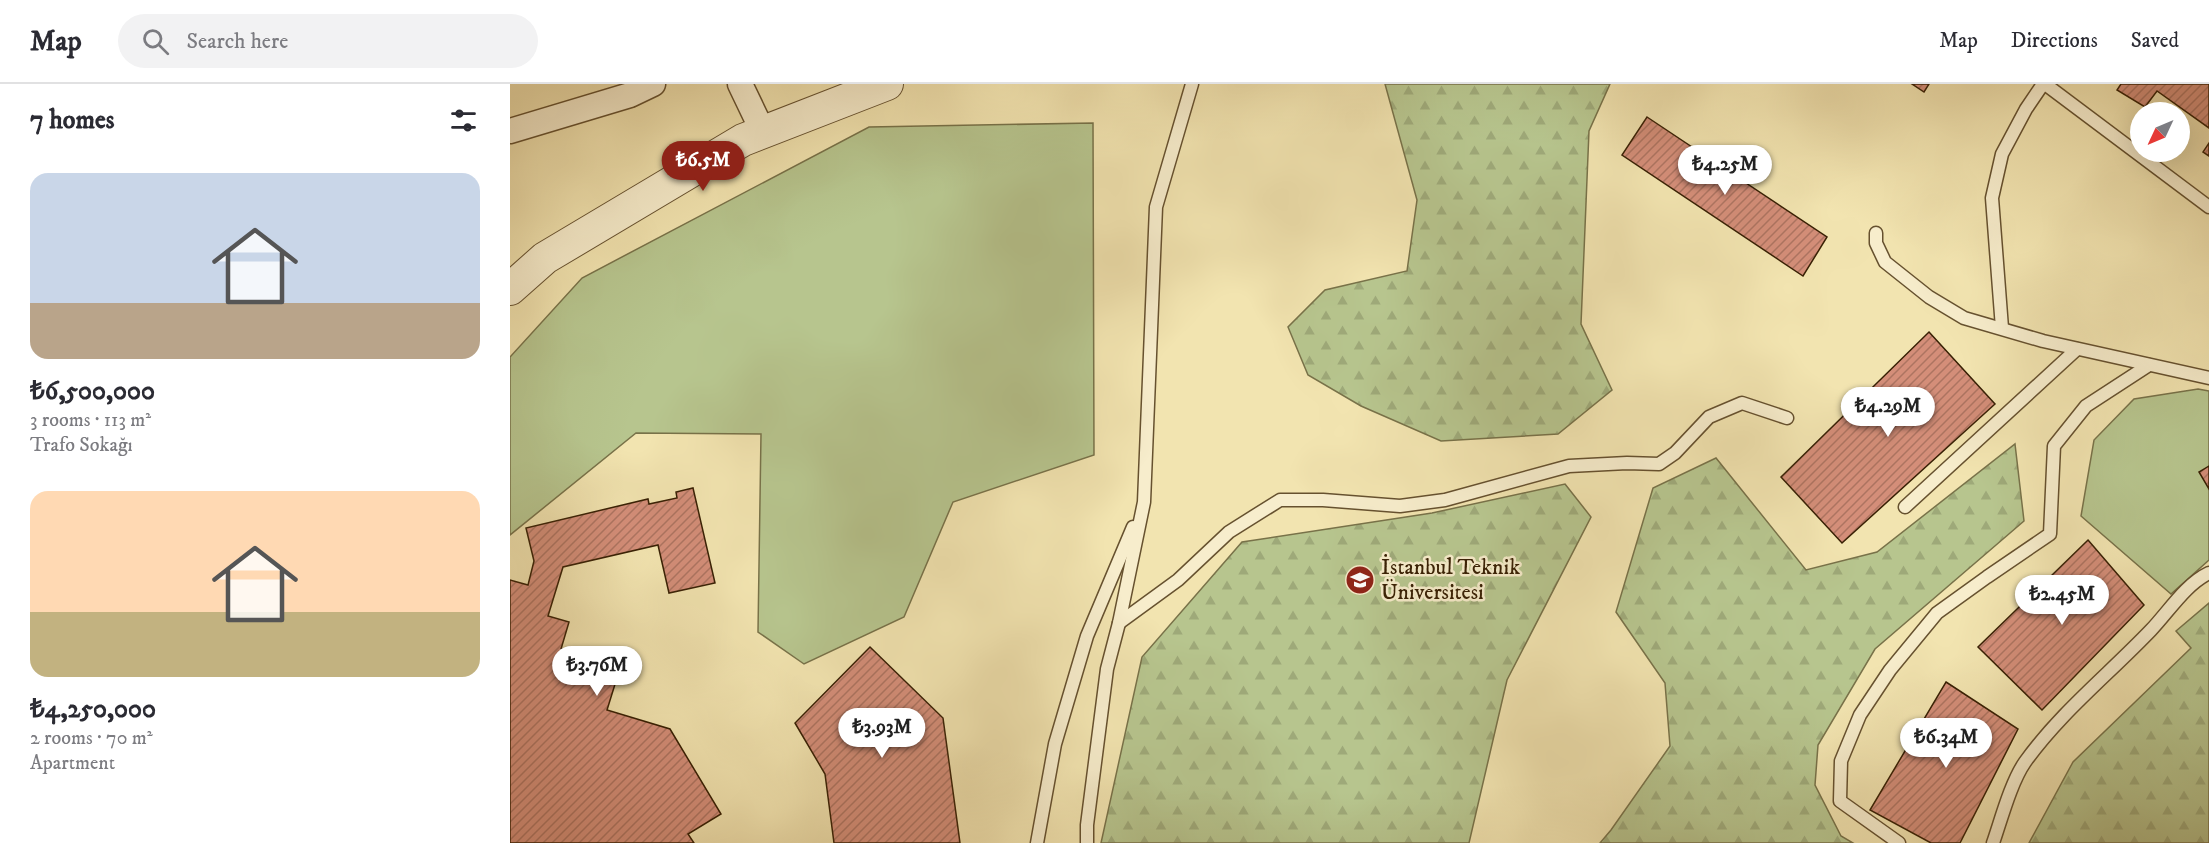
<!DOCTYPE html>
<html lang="en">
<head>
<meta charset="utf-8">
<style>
	:root { --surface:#fff; --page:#f2f2f3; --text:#2b2b33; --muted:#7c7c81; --line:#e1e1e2; --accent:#8f2418 }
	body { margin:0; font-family:"IM FELL DW Pica",serif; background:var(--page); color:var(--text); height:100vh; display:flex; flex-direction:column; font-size:22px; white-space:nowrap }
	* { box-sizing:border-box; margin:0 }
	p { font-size:20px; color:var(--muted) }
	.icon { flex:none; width:33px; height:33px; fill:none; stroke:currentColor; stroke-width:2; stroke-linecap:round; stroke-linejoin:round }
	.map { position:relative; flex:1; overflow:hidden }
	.sheet { display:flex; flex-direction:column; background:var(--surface); width:510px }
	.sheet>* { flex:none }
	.needle { width:39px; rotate:226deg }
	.controls { position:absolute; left:1620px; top:18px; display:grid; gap:12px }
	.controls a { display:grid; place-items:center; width:60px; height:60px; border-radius:50%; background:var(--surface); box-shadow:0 6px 24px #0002; font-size:30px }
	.price { position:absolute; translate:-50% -51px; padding:0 14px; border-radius:21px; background:#fff; color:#222; font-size:20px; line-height:39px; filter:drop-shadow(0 2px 3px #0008) }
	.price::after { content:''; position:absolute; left:50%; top:36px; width:18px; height:14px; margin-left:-9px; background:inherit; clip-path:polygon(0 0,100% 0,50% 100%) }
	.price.on { background:var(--accent); color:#fff }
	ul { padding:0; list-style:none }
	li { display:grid; align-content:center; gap:12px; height:318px; padding:0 30px }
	li span { display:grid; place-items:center; height:186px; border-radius:18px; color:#555 }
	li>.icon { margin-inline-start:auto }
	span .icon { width:108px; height:108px; fill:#fffc; stroke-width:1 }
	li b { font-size:26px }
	h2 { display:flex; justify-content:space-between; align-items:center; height:72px; padding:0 30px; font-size:26px }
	header { display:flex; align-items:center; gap:36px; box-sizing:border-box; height:84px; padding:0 30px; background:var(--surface); border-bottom:2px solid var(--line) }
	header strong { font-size:28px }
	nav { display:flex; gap:33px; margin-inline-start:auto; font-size:21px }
	.search { width:420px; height:54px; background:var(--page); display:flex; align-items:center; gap:15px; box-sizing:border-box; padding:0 21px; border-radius:33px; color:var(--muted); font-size:22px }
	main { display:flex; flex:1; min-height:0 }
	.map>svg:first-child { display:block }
	.grass { fill:#b7c58e; stroke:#787249; stroke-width:1.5 }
	.forest { fill:url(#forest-firs); stroke:#787249; stroke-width:1.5 }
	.building { fill:url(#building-hatch); stroke:#382004; stroke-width:1.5 }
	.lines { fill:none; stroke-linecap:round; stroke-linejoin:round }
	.service-casing { stroke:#66512f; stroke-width:15 }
	.minor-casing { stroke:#66512f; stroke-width:27 }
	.tertiary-casing { stroke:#66512f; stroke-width:34 }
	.service { stroke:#f7edcc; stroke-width:12 }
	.minor { stroke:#f7edcc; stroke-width:24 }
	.tertiary { stroke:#f7edcc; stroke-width:32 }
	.labels { text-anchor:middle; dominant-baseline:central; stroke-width:5; stroke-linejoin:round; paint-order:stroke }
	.poi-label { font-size:22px; fill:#382004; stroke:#f7edcc; text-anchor:start }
</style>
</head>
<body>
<header>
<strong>Map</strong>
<div class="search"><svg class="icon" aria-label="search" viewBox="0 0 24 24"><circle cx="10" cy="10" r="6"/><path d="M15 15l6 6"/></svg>Search here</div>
<nav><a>Map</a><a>Directions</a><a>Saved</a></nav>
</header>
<main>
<section class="sheet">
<h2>7 homes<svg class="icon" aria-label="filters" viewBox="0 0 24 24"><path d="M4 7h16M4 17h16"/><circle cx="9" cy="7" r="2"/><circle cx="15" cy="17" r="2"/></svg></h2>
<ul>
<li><span style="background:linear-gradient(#c9d6e8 70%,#b9a48a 0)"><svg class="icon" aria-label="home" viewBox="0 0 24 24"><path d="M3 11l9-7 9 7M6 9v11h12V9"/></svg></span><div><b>₺6,500,000</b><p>3 rooms · 113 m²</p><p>Trafo Sokağı</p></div></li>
<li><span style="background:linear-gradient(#ffd9b3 65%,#c2b280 0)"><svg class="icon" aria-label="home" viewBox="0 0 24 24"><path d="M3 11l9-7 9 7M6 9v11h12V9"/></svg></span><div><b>₺4,250,000</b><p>2 rooms · 70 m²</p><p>Apartment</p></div></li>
</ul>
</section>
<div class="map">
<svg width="1699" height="759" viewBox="0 0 1699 759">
	<defs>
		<pattern id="forest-firs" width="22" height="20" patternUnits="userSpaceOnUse" patternTransform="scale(1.5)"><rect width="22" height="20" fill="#b7c58e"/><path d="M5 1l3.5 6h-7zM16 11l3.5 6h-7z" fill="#9ea979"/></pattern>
		<pattern id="building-hatch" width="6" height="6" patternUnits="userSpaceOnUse" patternTransform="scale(1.5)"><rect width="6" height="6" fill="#d48e79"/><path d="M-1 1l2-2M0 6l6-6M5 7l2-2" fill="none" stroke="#ad7461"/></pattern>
	</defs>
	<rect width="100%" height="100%" fill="#f2e4b0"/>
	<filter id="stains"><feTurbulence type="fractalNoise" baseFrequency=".00333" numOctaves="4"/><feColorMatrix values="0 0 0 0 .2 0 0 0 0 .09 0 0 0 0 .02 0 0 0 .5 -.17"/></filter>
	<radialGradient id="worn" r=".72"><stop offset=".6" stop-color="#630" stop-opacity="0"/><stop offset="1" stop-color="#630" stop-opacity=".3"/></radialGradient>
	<!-- grass -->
	<g class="grass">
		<path d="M583,39L584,371L443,418L394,533L294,580L248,548L251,350L126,349L0,451V273L72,194L359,43Z"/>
		<path d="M1688,305L1699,307V476L1661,510L1571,432L1584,356L1624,315Z"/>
	</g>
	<!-- forest -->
	<g class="forest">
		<path d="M875,0H1100L1079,47L1071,240L1102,306L1048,350L931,357L851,322L798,291L778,243L815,206L897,187L907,116Z"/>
		<path d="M1505,360L1514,437L1365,565L1308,661L1305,701L1331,752L1343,759H1090L1101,746L1160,662L1155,599L1106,528L1143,404L1206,374L1296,486L1367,468Z"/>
		<path d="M1055,400L1081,433L997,596L959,759H591L632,573L732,458L922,429Z"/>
		<path d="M1699,519V759H1519L1563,678L1681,564L1666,547Z"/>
	</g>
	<!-- building -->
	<g class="building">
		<path d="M1402,0H1419L1414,8Z"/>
		<path d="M1611,0H1699V44L1647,7L1635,23L1607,6Z"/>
		<path d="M1137,33L1317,153L1293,192L1112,71Z"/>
		<path d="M1699,59V72L1693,68Z"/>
		<path d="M1419,248L1485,320L1332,459L1271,393Z"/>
		<path d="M1699,382V405L1689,388Z"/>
		<path d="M183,404L205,499L159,509L148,461L53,483L38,532L59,538L51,565L63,569L59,583L106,597L97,626L160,645L211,730L178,750L184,759H0V496L18,501L24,477L16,444L138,415L139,420L167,414L166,408Z"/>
		<path d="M1578,456L1634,521L1532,626L1468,563Z"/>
		<path d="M360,563L433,634L450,759H324L315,690L285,639Z"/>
		<path d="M1436,598L1508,645L1450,759H1421L1360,726Z"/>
	</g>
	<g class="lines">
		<!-- service casing -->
		<g class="service-casing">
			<g id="service">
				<path d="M1535,0L1699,123"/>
				<path d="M1366,149V159L1375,178L1419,213L1454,234L1533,257L1699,294"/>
				<path d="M1492,244L1482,114L1492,70L1516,25L1533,0"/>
				<path d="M1395,423L1567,265"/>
				<path d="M609,539L668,496L719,448L770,416H813L890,422L935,416L1059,382L1117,379L1149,380L1165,369L1199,333L1232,319L1277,334"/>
				<path d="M527,759L545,660L577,552L623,443"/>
				<path d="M577,759V741L597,585L609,539L634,418L646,123L682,0"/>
				<path d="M1389,759L1330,717L1331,677L1350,631L1380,586L1427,529L1477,493L1540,450L1544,362L1576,322L1639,281"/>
				<path d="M1483,759C1491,736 1501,698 1515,678C1550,629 1599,590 1641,546C1659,527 1676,500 1699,489"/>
			</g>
		</g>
		<!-- minor casing -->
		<g class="minor-casing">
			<g id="minor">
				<path d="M230,0L253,48"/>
				<path d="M0,47L120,11L143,0"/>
			</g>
		</g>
		<!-- tertiary casing -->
		<g class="tertiary-casing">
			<path id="tertiary" d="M0,205L35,174L233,56L377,0"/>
		</g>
		<!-- service -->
		<use href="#service" class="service"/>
		<!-- minor -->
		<use href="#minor" class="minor"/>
		<!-- tertiary -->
		<use href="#tertiary" class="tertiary"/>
	</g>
	<!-- icons -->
	<defs>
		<g id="university-disc" transform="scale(1.5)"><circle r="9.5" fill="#8f2418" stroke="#f7edcc"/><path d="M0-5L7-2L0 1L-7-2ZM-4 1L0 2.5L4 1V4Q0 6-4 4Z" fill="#fff"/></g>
	</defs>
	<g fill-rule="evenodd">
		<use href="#university-disc" x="850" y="496"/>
	</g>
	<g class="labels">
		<!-- poi labels -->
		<g class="poi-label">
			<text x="871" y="483">İstanbul Teknik<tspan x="871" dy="25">Üniversitesi</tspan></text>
		</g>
	</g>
	<rect width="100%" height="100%" filter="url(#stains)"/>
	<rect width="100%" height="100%" fill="url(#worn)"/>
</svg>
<div class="controls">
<a><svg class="needle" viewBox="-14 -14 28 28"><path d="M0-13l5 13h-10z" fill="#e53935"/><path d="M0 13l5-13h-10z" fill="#7c7c81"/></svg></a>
</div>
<b class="price on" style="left:193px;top:108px">₺6.5M</b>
<b class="price" style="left:1215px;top:112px">₺4.25M</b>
<b class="price" style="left:1378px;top:354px">₺4.29M</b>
<b class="price" style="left:1552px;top:542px">₺2.45M</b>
<b class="price" style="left:87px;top:613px">₺3.76M</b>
<b class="price" style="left:372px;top:675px">₺3.93M</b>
<b class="price" style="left:1436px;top:685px">₺6.34M</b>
</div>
</main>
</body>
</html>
